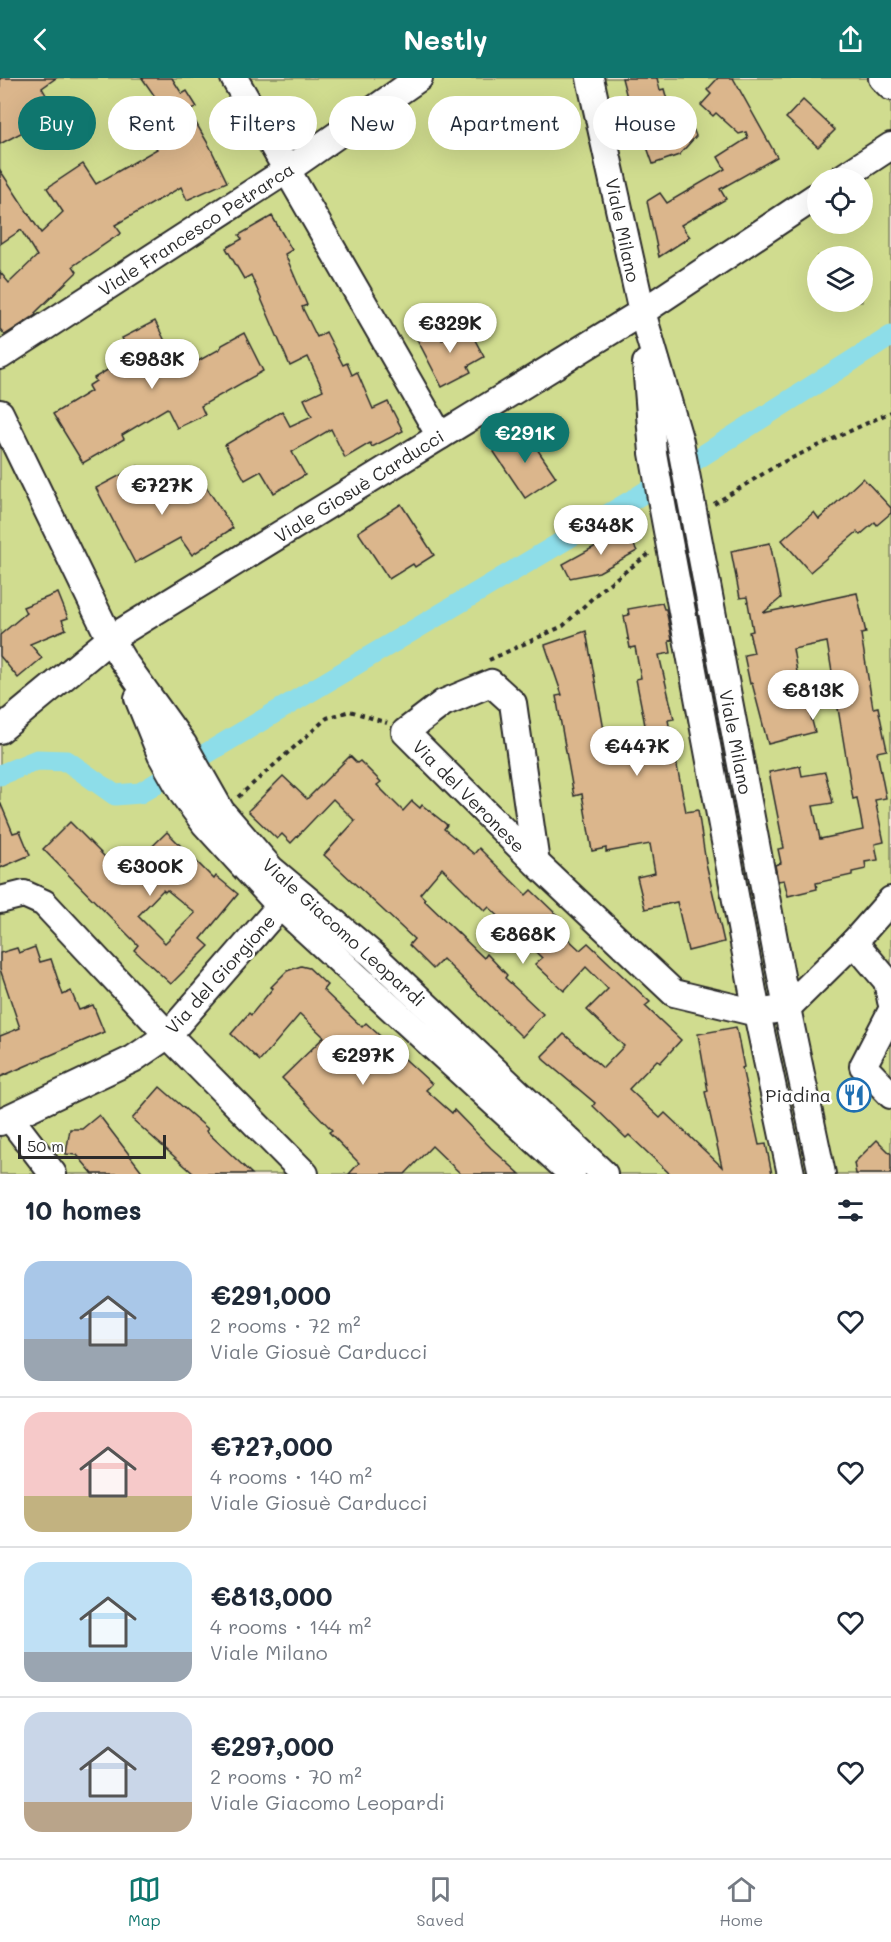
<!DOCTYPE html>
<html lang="en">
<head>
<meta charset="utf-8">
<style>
	:root { --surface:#fff; --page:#f6f6f7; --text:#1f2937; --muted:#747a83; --line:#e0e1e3; --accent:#0f766e }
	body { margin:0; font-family:Mali,sans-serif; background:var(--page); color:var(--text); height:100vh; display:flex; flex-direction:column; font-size:22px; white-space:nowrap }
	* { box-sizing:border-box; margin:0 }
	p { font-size:20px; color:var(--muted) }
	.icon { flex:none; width:33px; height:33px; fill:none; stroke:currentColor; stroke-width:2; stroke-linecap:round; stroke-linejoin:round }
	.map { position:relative; height:1096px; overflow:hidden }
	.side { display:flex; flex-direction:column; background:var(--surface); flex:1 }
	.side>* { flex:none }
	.banner { position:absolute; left:18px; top:18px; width:855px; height:54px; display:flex; gap:12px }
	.controls { position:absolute; left:807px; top:90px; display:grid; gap:12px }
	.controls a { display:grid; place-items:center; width:66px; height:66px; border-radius:50%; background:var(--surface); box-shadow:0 6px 24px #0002; font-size:30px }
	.scale { position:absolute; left:18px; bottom:15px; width:148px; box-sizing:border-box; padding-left:6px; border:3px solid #2b2b2b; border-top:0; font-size:16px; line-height:21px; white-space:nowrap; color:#2b2b2b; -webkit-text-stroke:4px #fff; paint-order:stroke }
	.price { position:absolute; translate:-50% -51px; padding:0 14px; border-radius:21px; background:#fff; color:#222; font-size:20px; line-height:39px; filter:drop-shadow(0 2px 3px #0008) }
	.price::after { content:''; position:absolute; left:50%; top:36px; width:18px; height:14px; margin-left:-9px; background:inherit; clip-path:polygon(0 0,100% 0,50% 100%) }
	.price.current { background:var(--accent); color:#fff }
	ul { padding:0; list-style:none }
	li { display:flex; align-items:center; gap:18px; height:150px; padding:0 24px }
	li+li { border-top:2px solid var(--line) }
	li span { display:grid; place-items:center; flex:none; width:168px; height:120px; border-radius:18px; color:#555 }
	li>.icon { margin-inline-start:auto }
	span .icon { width:72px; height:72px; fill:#fffc; stroke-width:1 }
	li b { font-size:26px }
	h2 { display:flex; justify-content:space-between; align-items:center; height:72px; padding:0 24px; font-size:26px }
	.chip { padding:0 21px; border-radius:27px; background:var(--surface); box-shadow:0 6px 24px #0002; font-size:21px; line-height:54px }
	.chip.current { background:var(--accent); color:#fff }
	header { display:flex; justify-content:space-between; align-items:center; height:78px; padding:0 24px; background:var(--accent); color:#fff; font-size:27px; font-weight:700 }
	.menu { display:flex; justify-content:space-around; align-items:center; height:84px; border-top:2px solid var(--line); background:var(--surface); font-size:16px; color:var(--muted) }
	.menu a { display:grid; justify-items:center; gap:3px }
	.menu .current { color:var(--accent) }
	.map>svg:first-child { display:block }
	.green { fill:#d0dc8f; stroke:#7e845d; stroke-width:1.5; fill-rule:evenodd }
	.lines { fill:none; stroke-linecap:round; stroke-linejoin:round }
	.canal { stroke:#8ddde9; stroke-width:21 }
	.building { fill:#dbb68c; stroke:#2b2b2b; stroke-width:1.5; fill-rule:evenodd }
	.minor-casing { stroke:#2b2b2b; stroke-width:30 }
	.path { stroke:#2b2b2b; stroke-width:4; stroke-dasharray:4.5 4.5; stroke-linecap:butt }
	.minor { stroke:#fff; stroke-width:26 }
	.labels { text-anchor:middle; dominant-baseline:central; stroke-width:5; stroke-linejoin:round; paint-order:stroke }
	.street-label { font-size:18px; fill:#2b2b2b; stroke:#fff }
	.poi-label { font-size:18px; fill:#2b2b2b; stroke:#fff; text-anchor:end }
</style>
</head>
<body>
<header><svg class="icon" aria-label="back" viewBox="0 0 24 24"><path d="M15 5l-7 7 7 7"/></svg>Nestly<svg class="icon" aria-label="share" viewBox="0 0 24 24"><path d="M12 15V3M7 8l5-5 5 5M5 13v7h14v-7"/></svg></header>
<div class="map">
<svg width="891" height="1096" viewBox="0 0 891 1096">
	<rect width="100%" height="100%" fill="#f4e9dc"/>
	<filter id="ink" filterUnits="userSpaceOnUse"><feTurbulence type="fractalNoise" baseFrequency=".0167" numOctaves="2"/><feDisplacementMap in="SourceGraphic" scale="12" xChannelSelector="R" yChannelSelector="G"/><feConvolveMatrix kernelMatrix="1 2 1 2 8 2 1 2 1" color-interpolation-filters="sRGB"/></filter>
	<g filter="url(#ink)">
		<!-- green -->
		<path class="green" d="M0,0H891V1096H0ZM818,100H862V146H818ZM818,178H862V224H818Z"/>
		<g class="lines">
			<!-- canal -->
			<path class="canal" d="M0,697L37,682L67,683L115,717L140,715L634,421L891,258"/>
		</g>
		<!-- building -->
		<g class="building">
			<path d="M0,0H56L42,10L57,36L0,66Z"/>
			<path d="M142,0H172L182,16L187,13L197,29L189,33L210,69L227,104L187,122L181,109L115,147L121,155L73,188L77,194L35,235L36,237L5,257L0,251V194L9,205L37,178L21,152L0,166V92L41,155L63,134L47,110L83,86L96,106L157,71L134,34L156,20Z"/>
			<path d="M622,0H657L660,12L664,11L676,54L689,40L696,58L679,77L653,86L636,38L632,39Z"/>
			<path d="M718,0H733L777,79L720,111L726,121L681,147L690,159L659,179L647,123L660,115L667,125L725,91L718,79L748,60L746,54L739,56L716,35L713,38L701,27L711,16L707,12Z"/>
			<path d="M803,22L835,52L818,69L786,40Z"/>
			<path d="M272,138L292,172L285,176L307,227L302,229L317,259L326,254L343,287L347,285L352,297L357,294L373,331L388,324L403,353L372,369L370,365L345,380L331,351L292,374L305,397L274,415L261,393L245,402L225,367L282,333L290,348L312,338L304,321L323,312L308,279L290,288L251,197L244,201L226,170L242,161L239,157Z"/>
			<path d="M155,243L180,293L220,271L222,267L244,255L263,293L201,328L205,337L177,350L167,330L122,357L124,361L83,385L53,336L91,313L88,308L96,303L94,300L131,278L122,260Z"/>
			<path d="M435,249L442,262L468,249L484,279L468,288L471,294L442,309L416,259Z"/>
			<path d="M525,353L556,399L525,420L494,374Z"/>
			<path d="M138,388L160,428L201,401L233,450L192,477L180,460L135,485L96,410Z"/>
			<path d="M863,400L891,430V435L877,447L875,444L860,457L857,454L810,494L782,462L814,434L819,441Z"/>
			<path d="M401,426L434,477L415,489L413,486L389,501L358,454Z"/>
			<path d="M625,452L637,473L599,494L570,500L563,486Z"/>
			<path d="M770,465L781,520L763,535L857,515L866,555L861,556L873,630L878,629L887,672L877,674L886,720L875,722L884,764L875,766L878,782L865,784L866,791L852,794V797L816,805L817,811L788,818L784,802L778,803L775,787L781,785L778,771L784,770L769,694L800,688L802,698L825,694L833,725L813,728L820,761L863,752L857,720L853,721L827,564L793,571L801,617L805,616L815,654L768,666L752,605L750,606L744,577L754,575L749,554L753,553L747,519L740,520L731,473Z"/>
			<path d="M58,515L68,540L62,542L66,551L30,566L42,580L18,600L0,578V557L26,535L23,529Z"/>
			<path d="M662,525L664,531H666L672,562L669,563L671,575L659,577L674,641L668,642L686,734L698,732L706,785L724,864L688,873L677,824L645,831L637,799L655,795L650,766L606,774V770L592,773L582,716L574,718L556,618L562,617L545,567L586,553L608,674L631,668L636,682L651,678L636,601L641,600L635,569L630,570L624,538L629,537L628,531Z"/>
			<path d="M350,678L357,685L360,683L381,704L377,707L403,733L412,723L420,730L422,727L447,747L444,751L474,776L479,770L526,817L531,812L558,838L551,845L580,872L588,865L650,924L645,928L681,962L660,985L657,982L629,1011L660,1040L665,1035L722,1089L705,1014L708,1013L698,956L736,949L744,989L742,990L759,1067L766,1066L772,1096H670L629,1057L626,1060L593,1028L595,1025L544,982L542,978L564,956L603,990L624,968L587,932L608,911L586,889L564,913L535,886L542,880L489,829L485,833L442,790L420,816L425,821L424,822L484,880L487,876L507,897L505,900L543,936L522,959L443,881L433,891L409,867L414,861L324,777L355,743L333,721L291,765L282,756L277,761L248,733L283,698L307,721Z"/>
			<path d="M0,724L13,755L20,753L30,777L0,790Z"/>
			<path d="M70,744L123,797L167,754L214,801L216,798L238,816L201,861L209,868L171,906L134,872L138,867L43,771ZM163,812L165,814L167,812L195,835L165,865L138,838Z"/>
			<path d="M35,869L40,884L51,881L63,917L71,913L79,932L93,927L104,954L0,999V958L20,950L0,891V875L17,870L19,875Z"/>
			<path d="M301,888L309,890L327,907L323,912L362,949L366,945L432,1006L426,1012L452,1035L454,1032L491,1070L520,1096H461L432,1068L405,1096H349L359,1085L329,1054L332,1052L282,1000L324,959L300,936L260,983L231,956L249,935L251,937L273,910L271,909L287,893Z"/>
			<path d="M160,1009L208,1051L206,1053L252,1096H194L132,1041Z"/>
			<path d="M99,1037L144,1096H93L77,1077L66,1076L70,1051H82Z"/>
			<path d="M877,1062L891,1076V1096H856L854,1085Z"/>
		</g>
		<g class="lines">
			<!-- minor casing -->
			<g class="minor-casing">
				<g id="minor">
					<path d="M234,0L440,358"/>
					<path d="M590,0L642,234L680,364L787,930L822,1096"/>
					<path d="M882,0L891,9"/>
					<path d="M842,100L891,68"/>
					<path d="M0,278L287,92L419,0"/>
					<path d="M646,285L653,375L662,426L757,935L791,1096"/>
					<path d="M0,335L110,561L122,581L183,666L221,733L271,791L373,877L604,1096"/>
					<path d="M138,620L161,677L183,716L205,746L280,828L572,1096"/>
					<path d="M0,652L110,561L642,234L818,117"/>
					<path d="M536,785L405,654L443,625L491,605L513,625L536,785L674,915L757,935L787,930L854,864L891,822"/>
					<path d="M0,822L24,816L44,825L168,957L305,1096"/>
					<path d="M854,864L887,903L891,923"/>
					<path d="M891,934L863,988L891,1017"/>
					<path d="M10,1040L53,1096"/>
					<path d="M0,1044L133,981L168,957L280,828L297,826"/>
				</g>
			</g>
			<!-- path -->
			<g class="path">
				<path d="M714,426L779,386L891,334"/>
				<path d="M489,582L563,548L603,510L649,476"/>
				<path d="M238,719L327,640L350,633L387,645"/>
			</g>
			<!-- minor -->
			<use href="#minor" class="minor"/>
		</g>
	</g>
	<!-- icons -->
	<defs>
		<g id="restaurant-ring" transform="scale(1.725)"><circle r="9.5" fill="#fff" stroke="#1f6fb2" stroke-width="1.5"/><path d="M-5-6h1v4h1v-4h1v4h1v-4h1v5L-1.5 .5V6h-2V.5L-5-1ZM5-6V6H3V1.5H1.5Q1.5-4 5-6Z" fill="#1f6fb2"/></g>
	</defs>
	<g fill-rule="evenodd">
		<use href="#restaurant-ring" x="854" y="1017"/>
	</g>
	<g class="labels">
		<!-- street labels -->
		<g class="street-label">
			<text transform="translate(196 151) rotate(-33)">Viale Francesco Petrarca</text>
			<text transform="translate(623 152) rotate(78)">Viale Milano</text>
			<text transform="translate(359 408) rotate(-32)">Viale Giosuè Carducci</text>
			<text transform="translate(736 664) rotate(79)">Viale Milano</text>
			<text transform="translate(469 718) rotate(45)">Via del Veronese</text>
			<text transform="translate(344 854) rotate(42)">Viale Giacomo Leopardi</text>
			<text transform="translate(220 896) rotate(-48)">Via del Giorgione</text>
		</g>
		<!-- poi labels -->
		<g class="poi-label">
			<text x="831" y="1017">Piadina</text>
		</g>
	</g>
</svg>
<div class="controls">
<a><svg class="icon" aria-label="locate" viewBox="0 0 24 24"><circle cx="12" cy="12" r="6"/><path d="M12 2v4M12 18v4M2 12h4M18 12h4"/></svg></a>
<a><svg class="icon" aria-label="layers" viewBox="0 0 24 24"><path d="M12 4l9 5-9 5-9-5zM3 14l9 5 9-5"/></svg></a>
</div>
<div class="scale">50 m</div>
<b class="price" style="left:450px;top:276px">€329K</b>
<b class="price" style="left:152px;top:312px">€983K</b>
<b class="price current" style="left:525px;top:386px">€291K</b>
<b class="price" style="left:162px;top:438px">€727K</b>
<b class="price" style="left:601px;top:478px">€348K</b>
<b class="price" style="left:813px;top:643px">€813K</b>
<b class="price" style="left:637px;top:699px">€447K</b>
<b class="price" style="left:150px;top:819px">€300K</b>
<b class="price" style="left:523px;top:887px">€868K</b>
<b class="price" style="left:363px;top:1008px">€297K</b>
<div class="banner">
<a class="chip current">Buy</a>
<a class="chip">Rent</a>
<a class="chip">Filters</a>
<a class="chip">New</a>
<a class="chip">Apartment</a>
<a class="chip">House</a>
</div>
</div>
<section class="side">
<h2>10 homes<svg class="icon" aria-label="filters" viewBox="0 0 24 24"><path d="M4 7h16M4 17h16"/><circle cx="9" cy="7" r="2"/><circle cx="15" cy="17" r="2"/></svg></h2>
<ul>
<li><span style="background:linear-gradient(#a9c7e8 65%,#9aa5b1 0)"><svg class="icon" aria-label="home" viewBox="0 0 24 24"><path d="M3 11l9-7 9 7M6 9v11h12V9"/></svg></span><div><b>€291,000</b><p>2 rooms · 72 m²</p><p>Viale Giosuè Carducci</p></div><svg class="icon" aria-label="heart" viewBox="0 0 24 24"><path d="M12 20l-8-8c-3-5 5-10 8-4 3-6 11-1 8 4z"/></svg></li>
<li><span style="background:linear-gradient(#f6c9c9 70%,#c2b280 0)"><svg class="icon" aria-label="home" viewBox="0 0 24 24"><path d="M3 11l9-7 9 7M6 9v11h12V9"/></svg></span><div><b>€727,000</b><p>4 rooms · 140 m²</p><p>Viale Giosuè Carducci</p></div><svg class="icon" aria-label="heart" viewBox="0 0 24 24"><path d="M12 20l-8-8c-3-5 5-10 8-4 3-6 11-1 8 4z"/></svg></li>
<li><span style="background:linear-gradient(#bfe0f5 75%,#9aa5b1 0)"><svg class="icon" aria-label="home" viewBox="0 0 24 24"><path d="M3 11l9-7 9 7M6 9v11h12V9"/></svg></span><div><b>€813,000</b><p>4 rooms · 144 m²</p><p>Viale Milano</p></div><svg class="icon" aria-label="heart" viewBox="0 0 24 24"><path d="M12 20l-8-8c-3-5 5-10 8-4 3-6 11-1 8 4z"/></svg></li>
<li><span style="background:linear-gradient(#c9d6e8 75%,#b9a48a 0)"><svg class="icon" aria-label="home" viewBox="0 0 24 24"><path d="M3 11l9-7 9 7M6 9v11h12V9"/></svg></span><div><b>€297,000</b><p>2 rooms · 70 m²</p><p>Viale Giacomo Leopardi</p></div><svg class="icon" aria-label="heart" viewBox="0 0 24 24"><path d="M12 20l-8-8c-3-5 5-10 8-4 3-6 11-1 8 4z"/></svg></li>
</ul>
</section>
<nav class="menu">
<a class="current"><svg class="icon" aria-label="map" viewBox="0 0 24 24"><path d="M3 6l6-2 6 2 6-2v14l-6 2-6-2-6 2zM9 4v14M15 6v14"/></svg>Map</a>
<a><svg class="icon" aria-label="saved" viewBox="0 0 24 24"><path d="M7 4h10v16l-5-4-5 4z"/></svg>Saved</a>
<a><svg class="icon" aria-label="home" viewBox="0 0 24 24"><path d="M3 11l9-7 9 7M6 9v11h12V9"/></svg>Home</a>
</nav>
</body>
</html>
